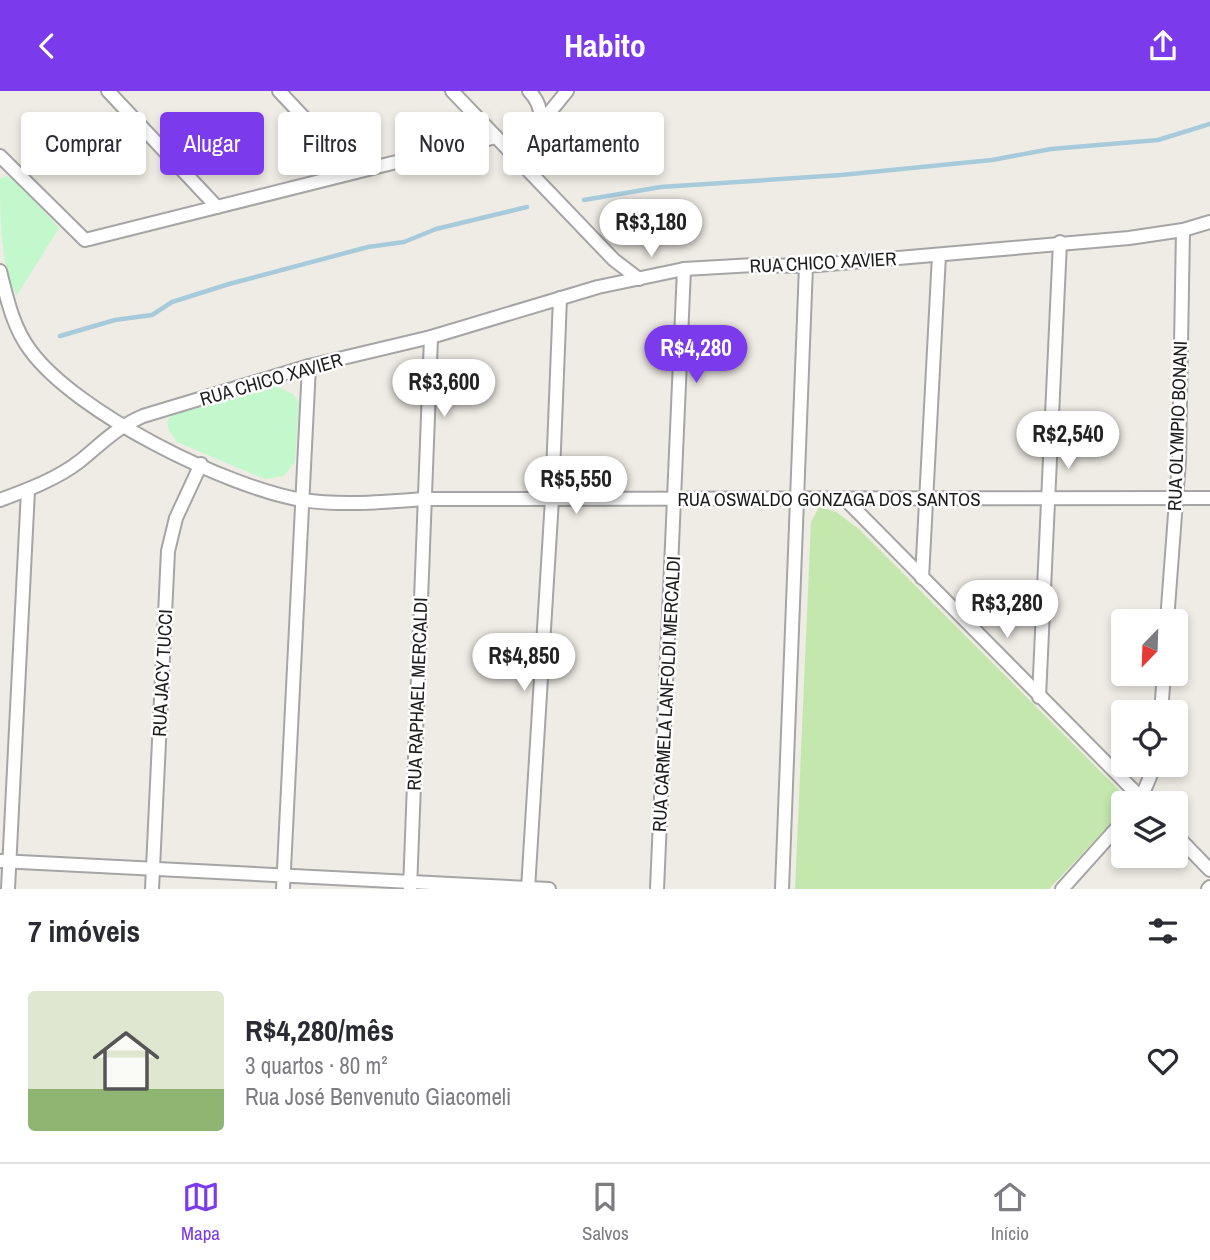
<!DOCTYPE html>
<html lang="pt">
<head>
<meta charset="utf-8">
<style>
	:root { --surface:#fff; --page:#f7f7f7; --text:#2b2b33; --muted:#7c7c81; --line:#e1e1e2; --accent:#7c3aed }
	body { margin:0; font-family:"Archivo Narrow",sans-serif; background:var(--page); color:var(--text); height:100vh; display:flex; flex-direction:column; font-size:26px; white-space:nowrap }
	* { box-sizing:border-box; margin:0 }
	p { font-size:23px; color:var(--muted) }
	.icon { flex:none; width:38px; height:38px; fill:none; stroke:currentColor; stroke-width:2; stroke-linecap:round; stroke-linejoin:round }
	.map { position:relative; height:798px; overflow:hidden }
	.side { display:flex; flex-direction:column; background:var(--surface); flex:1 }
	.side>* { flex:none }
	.guide { position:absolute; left:21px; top:21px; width:700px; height:63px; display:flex; gap:14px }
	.needle { width:46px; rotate:203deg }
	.fabs { position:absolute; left:1111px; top:518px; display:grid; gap:14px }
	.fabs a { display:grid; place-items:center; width:77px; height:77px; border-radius:7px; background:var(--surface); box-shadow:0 4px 10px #0003; font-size:35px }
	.price { position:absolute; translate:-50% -60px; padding:0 16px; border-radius:24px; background:#fff; color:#222; font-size:23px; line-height:46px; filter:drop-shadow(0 2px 4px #0008) }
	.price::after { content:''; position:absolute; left:50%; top:42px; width:21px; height:16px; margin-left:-10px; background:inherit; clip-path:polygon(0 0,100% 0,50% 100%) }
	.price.current { background:var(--accent); color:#fff }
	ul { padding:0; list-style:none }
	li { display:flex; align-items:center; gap:21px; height:175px; padding:0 28px }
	li span { display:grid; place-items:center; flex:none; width:196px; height:140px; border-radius:7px; color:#555 }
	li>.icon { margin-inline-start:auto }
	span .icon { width:84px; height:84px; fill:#fffc; stroke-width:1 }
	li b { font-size:30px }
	h2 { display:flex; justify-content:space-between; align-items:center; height:84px; padding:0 28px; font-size:30px }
	.pill { padding:0 24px; border-radius:7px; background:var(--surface); box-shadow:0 4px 10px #0003; font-size:24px; line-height:63px }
	.pill.current { background:var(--accent); color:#fff }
	header { display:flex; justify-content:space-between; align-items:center; height:91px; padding:0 28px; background:var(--accent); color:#fff; font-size:32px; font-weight:700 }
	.dock { display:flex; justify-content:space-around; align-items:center; height:98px; border-top:2px solid var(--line); background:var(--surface); font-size:19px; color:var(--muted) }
	.dock a { display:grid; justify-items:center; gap:4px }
	.dock .current { color:var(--accent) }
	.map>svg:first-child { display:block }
	.grass { fill:#c4e7ad }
	.park { fill:#c3f7cc }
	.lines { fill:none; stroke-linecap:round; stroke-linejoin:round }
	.stream { stroke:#a7cbdb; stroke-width:4.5 }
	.minor-casing { stroke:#a5a5a5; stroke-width:16 }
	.minor { stroke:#fff; stroke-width:12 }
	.labels { text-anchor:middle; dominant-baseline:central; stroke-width:5; stroke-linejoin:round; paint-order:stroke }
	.street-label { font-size:19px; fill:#1e1e1e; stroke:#fff }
</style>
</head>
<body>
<header><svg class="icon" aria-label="back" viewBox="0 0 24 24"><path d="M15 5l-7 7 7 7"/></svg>Habito<svg class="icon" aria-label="share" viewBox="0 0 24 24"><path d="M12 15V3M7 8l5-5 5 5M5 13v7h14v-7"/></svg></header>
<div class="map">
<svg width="1210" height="798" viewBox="0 0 1210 798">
	<rect width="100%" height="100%" fill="#efece5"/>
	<!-- grass -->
	<path class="grass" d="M819,416L836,421L859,438L1119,699L1123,709L1120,723L1049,798H795L811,431Z"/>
	<!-- park -->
	<g class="park">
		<path d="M7,85L15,89L59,137L17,204C0,181 0,118 0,88Z"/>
		<path d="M271,293L293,303L299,311L295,371L284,385L265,388L177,351L169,340L167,331L173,322Z"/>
	</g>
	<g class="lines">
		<!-- stream -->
		<g class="stream">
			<path d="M584,109L661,96L841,84L992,69L1051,58L1158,49L1210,33"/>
			<path d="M60,245L115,229L152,224L172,211L229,193L368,156L404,151L436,138L527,116"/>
		</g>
		<!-- minor casing -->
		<g class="minor-casing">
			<g id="minor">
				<path d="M108,0L217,116"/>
				<path d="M279,0L355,81"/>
				<path d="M452,0L614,169L639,188"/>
				<path d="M541,32L567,0"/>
				<path d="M0,65L85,149L496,46"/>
				<path d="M517,67C538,51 551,22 529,0"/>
				<path d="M0,180C7,208 13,236 30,259C76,322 226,396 302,409C342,415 384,411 424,408L1210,407"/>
				<path d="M845,408L1146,712"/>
				<path d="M0,409C27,399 57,388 80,370C101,353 117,336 143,325L309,275L431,246L598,196L684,178L754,174L806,175L1129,147L1183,139L1210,131"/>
				<path d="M922,487L939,164"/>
				<path d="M1167,530L1179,370L1183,139"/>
				<path d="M1039,606L1060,151"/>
				<path d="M1161,621L1164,583"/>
				<path d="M1139,712L1155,674"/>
				<path d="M1176,744L1210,779"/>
				<path d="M0,770L549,798"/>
				<path d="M8,798L28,399"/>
				<path d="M152,798L168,460L176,427L201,373"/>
				<path d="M283,798L309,275"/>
				<path d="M410,798L431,246"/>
				<path d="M528,798L552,408L560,207"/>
				<path d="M657,798L684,178"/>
				<path d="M782,798L806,175"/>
				<path d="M1062,798L1124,729"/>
				<path d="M1208,798L1210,796"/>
			</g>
		</g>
		<!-- minor -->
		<use href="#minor" class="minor"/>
	</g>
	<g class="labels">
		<!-- street labels -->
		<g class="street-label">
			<text transform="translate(823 171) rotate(-3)">RUA CHICO XAVIER</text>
			<text transform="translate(271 288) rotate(-16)">RUA CHICO XAVIER</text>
			<text transform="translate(1177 335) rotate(-88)">RUA OLYMPIO BONANI</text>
			<text x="829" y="408">RUA OSWALDO GONZAGA DOS SANTOS</text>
			<text transform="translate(162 582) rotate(-87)">RUA JACY TUCCI</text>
			<text transform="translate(417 603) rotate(-88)">RUA RAPHAEL MERCALDI</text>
			<text transform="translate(666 603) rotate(-87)">RUA CARMELA LANFOLDI MERCALDI</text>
		</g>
	</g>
</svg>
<div class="fabs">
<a><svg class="needle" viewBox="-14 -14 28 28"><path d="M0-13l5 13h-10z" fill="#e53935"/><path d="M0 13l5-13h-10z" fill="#7c7c81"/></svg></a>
<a><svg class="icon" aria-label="locate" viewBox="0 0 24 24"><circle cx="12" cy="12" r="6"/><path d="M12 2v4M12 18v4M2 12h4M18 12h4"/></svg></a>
<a><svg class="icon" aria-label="layers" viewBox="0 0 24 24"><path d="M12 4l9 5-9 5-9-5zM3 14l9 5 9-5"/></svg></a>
</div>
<b class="price" style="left:651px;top:168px">R$3,180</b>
<b class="price current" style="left:696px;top:294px">R$4,280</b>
<b class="price" style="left:444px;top:328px">R$3,600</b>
<b class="price" style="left:1068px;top:380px">R$2,540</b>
<b class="price" style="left:576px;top:425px">R$5,550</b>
<b class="price" style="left:1007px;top:549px">R$3,280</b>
<b class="price" style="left:524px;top:602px">R$4,850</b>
<div class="guide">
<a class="pill">Comprar</a>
<a class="pill current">Alugar</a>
<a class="pill">Filtros</a>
<a class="pill">Novo</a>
<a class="pill">Apartamento</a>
</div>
</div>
<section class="side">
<h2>7 imóveis<svg class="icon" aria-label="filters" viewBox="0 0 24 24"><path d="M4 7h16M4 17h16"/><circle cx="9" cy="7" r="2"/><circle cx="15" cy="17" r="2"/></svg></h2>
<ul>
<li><span style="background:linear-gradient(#dfe7d0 70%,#8fb573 0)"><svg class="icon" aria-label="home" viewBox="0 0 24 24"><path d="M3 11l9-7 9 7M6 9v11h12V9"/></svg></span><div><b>R$4,280/mês</b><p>3 quartos · 80 m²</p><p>Rua José Benvenuto Giacomeli</p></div><svg class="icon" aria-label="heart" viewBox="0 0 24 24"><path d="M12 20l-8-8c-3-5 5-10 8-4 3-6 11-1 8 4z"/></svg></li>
</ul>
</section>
<nav class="dock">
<a class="current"><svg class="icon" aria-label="map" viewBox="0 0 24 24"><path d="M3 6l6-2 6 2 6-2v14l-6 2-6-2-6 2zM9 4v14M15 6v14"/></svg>Mapa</a>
<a><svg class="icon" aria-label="saved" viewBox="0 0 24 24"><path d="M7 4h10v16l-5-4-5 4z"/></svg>Salvos</a>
<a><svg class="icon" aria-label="home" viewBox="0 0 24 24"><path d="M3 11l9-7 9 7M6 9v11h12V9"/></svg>Início</a>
</nav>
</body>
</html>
